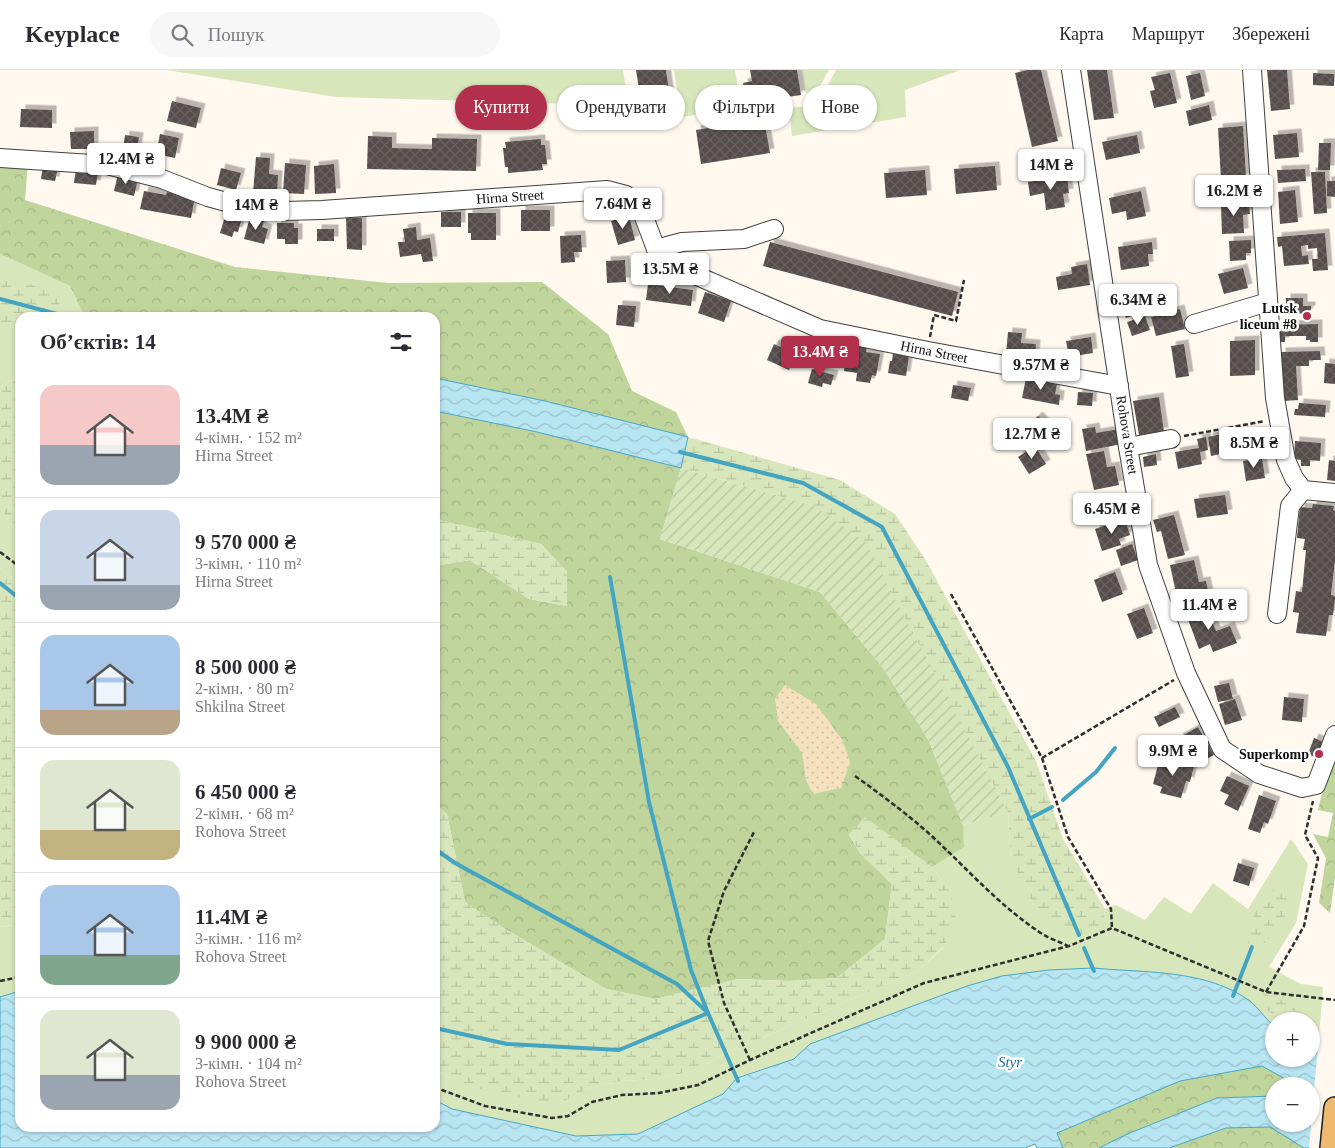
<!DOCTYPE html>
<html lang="uk">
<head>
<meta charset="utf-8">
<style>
	:root { --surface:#fff; --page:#f7f7f7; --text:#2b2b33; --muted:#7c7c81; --line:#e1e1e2; --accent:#b3304c }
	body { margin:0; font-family:Georgia,serif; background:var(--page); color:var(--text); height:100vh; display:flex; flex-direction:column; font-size:19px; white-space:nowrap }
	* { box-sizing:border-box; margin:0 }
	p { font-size:16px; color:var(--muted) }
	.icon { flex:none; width:28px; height:28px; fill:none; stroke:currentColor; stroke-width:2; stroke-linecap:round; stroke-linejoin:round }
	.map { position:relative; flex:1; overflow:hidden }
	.details { position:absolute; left:15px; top:242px; width:425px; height:820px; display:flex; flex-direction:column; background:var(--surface); border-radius:15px; box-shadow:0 1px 4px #0004 }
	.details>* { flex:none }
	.guide { position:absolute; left:455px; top:15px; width:475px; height:45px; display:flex; gap:10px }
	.tools { position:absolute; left:1265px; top:942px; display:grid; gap:10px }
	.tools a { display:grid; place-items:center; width:55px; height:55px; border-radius:50%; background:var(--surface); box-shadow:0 1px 4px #0004; font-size:25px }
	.price { position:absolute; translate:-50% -42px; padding:0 11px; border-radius:5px; background:#fff; color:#222; font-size:16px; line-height:32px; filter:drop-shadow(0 1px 2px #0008) }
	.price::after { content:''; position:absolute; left:50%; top:30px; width:15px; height:11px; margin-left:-8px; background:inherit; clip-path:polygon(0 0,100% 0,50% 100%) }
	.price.on { background:var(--accent); color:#fff }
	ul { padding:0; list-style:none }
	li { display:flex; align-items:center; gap:15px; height:125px; padding:0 25px }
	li+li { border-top:1px solid var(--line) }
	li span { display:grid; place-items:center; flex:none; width:140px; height:100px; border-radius:15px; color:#555 }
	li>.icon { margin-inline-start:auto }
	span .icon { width:60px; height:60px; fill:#fffc; stroke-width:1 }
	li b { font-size:21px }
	h2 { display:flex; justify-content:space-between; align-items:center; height:60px; padding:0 25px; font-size:21px }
	.chip { padding:0 18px; border-radius:22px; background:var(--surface); box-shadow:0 1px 4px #0004; font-size:18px; line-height:45px }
	.chip.on { background:var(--accent); color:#fff }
	header { display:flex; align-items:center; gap:30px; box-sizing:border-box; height:70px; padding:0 25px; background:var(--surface); border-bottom:1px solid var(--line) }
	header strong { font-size:24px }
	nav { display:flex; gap:28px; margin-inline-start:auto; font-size:18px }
	.search { width:350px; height:45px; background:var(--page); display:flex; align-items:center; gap:12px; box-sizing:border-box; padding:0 18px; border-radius:28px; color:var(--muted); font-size:19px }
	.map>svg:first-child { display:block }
	.grass { fill:#d8e6bb }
	.forest { fill:url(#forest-crowns) }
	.wetland { fill:url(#wetland-marsh) }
	.sand { fill:url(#sand-dots) }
	.garden { fill:url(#garden-furrows) }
	.water { fill:url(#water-waves); stroke:#44a5c3 }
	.pier { fill:#fef8ef }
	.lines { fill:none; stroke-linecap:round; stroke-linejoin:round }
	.stream { stroke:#44a5c3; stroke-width:4 }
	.building { fill:url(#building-cross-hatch); filter:url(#shadow) }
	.minor-casing { stroke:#404040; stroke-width:20 }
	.major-casing { stroke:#1e1e1e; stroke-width:24 }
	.path { stroke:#2f2f2f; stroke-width:2.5; stroke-dasharray:5 2.5; stroke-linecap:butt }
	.minor { stroke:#fff; stroke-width:18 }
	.major { stroke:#eeba6f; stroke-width:21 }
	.poi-dot { fill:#b3304c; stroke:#fff; stroke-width:2 }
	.labels { text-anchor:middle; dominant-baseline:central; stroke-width:5; stroke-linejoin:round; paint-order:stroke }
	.street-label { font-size:14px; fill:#0d0d0d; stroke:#fff }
	.poi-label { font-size:14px; font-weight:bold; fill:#0d0d0d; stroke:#fff; text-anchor:end }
	.water-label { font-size:15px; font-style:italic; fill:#207696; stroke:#fff }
</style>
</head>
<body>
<header>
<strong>Keyplace</strong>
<div class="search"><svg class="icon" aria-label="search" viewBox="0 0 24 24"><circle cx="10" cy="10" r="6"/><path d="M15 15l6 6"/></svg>Пошук</div>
<nav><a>Карта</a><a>Маршрут</a><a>Збережені</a></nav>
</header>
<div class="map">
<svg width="1335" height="1078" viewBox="0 0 1335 1078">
	<defs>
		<pattern id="forest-crowns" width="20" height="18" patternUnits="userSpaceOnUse" patternTransform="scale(1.25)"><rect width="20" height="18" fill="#bfd59c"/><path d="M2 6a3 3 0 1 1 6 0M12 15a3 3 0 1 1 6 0" fill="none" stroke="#a3b685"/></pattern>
		<pattern id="wetland-marsh" width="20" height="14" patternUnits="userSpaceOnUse" patternTransform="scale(1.25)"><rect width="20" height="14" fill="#d8e6bb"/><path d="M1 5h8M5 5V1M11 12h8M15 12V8" fill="none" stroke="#b8c4a0"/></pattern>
		<pattern id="sand-dots" width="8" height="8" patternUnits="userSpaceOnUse" patternTransform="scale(1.25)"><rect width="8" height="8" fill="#f6e1bf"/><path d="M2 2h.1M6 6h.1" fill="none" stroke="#d2c0a3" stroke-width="1.8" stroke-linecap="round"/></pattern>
		<pattern id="garden-furrows" width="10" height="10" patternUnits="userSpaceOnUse" patternTransform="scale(1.25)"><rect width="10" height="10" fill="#d8e6bb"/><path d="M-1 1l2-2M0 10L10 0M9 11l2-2" fill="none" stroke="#b8c4a0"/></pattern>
		<pattern id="water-waves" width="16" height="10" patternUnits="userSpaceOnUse" patternTransform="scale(1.25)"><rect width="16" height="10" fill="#b7e5f1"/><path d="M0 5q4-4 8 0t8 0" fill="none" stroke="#9cc3cd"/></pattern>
		<pattern id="building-cross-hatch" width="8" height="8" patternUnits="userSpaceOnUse" patternTransform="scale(1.25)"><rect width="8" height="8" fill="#554d4b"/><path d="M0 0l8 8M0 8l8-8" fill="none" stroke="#686260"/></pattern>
		<filter id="shadow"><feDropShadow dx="4.5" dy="-4.5" stdDeviation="0" flood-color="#0004"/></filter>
	</defs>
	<rect width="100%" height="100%" fill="#fef8ef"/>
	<!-- grass -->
	<g class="grass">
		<path d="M167,0H623L631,56L575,34L336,27Z"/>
		<path d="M674,0H735L741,38L681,47Z"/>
		<path d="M802,0H829L817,21L806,23Z"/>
		<path d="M836,0H960L905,20L906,47L792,66L789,38L809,36L828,15Z"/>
		<path d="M0,184L70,216L83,243L81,247L20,248V305L0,317Z"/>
		<path d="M0,438L20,467V514L0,498Z"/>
		<path d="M1008,742L1011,790L1104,853L1105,839L1116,835L1145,850L1164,827L1191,844L1213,813L1248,839L1291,769L1308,794L1296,853L1269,897L1301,914L1323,917L1318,979L1311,978V951H1274V956L1268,952L1251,932L1219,914L1189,906L1108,899L1049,900L1002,906L967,916L810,974L794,989L737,1007L723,1024L638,1064L576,1066L452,1039L435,1030V1000L448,1007L563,1032L587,1019L620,1011L657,1009L693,1001L725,984L919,900L943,878L950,821L932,797L963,777V755Z"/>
		<path d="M20,854V921L0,927V857Z"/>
	</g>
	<!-- forest -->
	<g class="forest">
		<path d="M0,92L28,93L25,130L235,197L388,213L542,212L608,264L632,321L676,342L688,367L545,331L435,308V248L81,247L83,243L70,216L0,184Z"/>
		<path d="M435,341L537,362L681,398L660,469L820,522L883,598L928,669L963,755L964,777L932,797L865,748L849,765L860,783L892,814L885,869L837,908L789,911L739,909L655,929L606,919L502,857L465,832L447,744L435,733V496L470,490L529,529L567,536V502L541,474L435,449Z"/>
		<path d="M1335,688V807L1330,843L1319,833L1326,788L1313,764L1328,767L1333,743L1318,740L1323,719Z"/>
		<path d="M1262,996L1297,1015L1296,1016H1274V1026L1217,1028L1125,1065L1099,1078H1063L1057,1063L1180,1011Z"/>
		<path d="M1270,1057L1304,1078H1169L1226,1058Z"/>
	</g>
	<!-- wetland -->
	<g class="wetland">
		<path d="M0,207H12L60,226L58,246L53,247L20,248V256L0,255Z"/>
		<path d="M20,305V467L0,438V317Z"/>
		<path d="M688,367L840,410L895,444L925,489L1036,691L1063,769L1105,839L1104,853L1079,865L1062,864L1034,835L1011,790L1008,742L814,436L681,398Z"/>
		<path d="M435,449L541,474L567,502V536L529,529L470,490L435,496Z"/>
		<path d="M0,498L20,514V854L0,857Z"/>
		<path d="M435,733L447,744L465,832L502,857L606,919L655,929L739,909L789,911L837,908L885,869L892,814L860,783L849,764L865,747L932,797L950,821L957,853L943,877L919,900L725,984L693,1001L657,1009L620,1011L587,1019L563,1032L552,1034L489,1022L448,1007L435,1000Z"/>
		<path d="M1280,815L1287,818C1295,842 1277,858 1263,875L1252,877L1248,874C1246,859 1256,840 1264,828C1268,823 1275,819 1280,815Z"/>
		<path d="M1264,924C1276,927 1304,940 1308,951H1283L1267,940L1261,931L1260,926Z"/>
	</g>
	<!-- sand -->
	<path class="sand" d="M785,615L816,634L843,671L850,693L841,718L813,724L806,710L802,683L778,651L775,629Z"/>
	<!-- garden -->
	<path class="garden" d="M681,398L814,436L865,472L1008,742L963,755L928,669L883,598L820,522L660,469Z"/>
	<!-- water -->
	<g class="water">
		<path d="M435,308L545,331L688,367L681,398L537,362L435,341Z"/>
		<path d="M1093,898C1145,903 1206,899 1250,931C1259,938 1265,949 1274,956V989H1311V978L1335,981V1078H1304L1270,1057L1226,1058L1169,1078H1099L1125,1065L1217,1028L1274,1026V1054H1311V1016H1296V1015L1262,996L1180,1011L1057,1063L1063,1078H1037L1035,1074L1025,1078H0V927L20,921V1058H435V1030L452,1039L576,1066L638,1064L723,1024L737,1008L794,989L810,974L967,916L1002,906L1049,900Z"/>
	</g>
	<!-- pier -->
	<path class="pier" d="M1318,976L1335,978V1078H1309Z"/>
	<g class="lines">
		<!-- stream -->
		<g class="stream">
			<path d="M0,229L72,248"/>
			<path d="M680,382L803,413L882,457L1008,697L1079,865"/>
			<path d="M610,507L649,732L691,900L708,943L738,1011"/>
			<path d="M0,513L20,529"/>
			<path d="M1063,730L1096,702L1115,678"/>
			<path d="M1029,749L1052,737"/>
			<path d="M435,779L455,793L677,914L708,943L619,980L507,974L435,958"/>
			<path d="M1084,878L1094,901"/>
			<path d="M1233,926L1252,877"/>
		</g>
	</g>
	<!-- building -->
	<g class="building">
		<path d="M636,0H666L670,28L641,32Z"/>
		<path d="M750,0H797L801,25L746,33L743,13L752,11Z"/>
		<path d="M1028,0H1041L1058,71L1032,77L1015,3Z"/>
		<path d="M1087,0H1107L1114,48L1094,50Z"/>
		<path d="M1267,0H1287L1290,39L1271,41Z"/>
		<path d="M1170,3L1177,33L1154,38L1150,21L1155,20L1151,7Z"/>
		<path d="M1200,3L1205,26L1191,30L1186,6Z"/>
		<path d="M1313,3L1334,4V16L1313,15Z"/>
		<path d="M172,31L201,38L196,58L167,51Z"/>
		<path d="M1209,35L1212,50L1189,56L1186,41Z"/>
		<path d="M21,39L52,40V58L20,57Z"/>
		<path d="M764,49L770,83L701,94L696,60Z"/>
		<path d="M1243,56L1246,108L1221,110L1218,58Z"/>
		<path d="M94,61V79H71L70,62Z"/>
		<path d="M1297,63L1299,87L1275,89L1273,65Z"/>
		<path d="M160,64L179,68L175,88L156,84Z"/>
		<path d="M125,65L139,67L137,82L123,80Z"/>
		<path d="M1137,65L1140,83L1106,90L1102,72Z"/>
		<path d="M368,66L392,67V78L432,79V68L477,69L476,101L367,99Z"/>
		<path d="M541,69V75H545L547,94H542L543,100L508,103V97H505L503,78H506L505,72Z"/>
		<path d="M1319,73H1331L1330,100H1318Z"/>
		<path d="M256,87L270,88L269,104L278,105L277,124L253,123Z"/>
		<path d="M285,93L306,95L304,124L283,123Z"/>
		<path d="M334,94L336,123L315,124L314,96Z"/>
		<path d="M43,96L58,98L55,111L41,109Z"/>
		<path d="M995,96L997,120L956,124L954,99Z"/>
		<path d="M221,98L241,103L236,120L217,115Z"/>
		<path d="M76,99L98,101L96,115L74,113Z"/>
		<path d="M1305,99L1306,111L1278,113L1277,100Z"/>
		<path d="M925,100L927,125L886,128L884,103Z"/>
		<path d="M1311,102H1325L1327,143L1314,144Z"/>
		<path d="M118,104L138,109L134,126L114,121Z"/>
		<path d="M1067,106L1069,123L1063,124L1065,137L1046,140L1044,123L1030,126L1028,112Z"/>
		<path d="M1327,111H1335V127L1327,126Z"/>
		<path d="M1295,120L1298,152L1280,154L1278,122Z"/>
		<path d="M144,121L166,125L167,122L195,127L191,148L140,139Z"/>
		<path d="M1141,121L1146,146L1127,150L1126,141L1112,144L1109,128Z"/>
		<path d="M1237,130H1249L1250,144L1243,145L1244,163L1222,164L1221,136L1237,135Z"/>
		<rect x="521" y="140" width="29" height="21"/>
		<rect x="441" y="142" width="20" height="15"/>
		<path d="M226,143L242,148L238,162L234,161L232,167L220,163Z"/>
		<path d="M468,143H496V170H471V163H468Z"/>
		<path d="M629,146L635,170L618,175L611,151Z"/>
		<path d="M250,147L264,151L262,157L268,159L264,174L244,169Z"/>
		<path d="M346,148H362V180L347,179Z"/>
		<path d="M277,153H294V158H298V174H285V169H277Z"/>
		<path d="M416,157L417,170L430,168L433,191L423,192L421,184L400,187L398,172H405L403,159Z"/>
		<rect x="317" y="159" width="17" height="12"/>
		<path d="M1325,163L1328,200L1313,201L1312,189H1318L1317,178L1308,179V175L1301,176L1302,186L1308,185L1309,194L1284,196L1282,176L1278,177L1277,167Z"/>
		<path d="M581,165L582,182H574L575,192L561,193L560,166Z"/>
		<path d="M1251,170V183H1246V190L1230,191L1229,171Z"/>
		<path d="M770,172L958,222L952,246L763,196Z"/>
		<path d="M1152,172L1153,184H1148L1149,196L1121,200L1118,177Z"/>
		<path d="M625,190L626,212L607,213L606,191Z"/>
		<path d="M1087,194L1090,215L1058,220L1056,207L1072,204L1071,197Z"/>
		<path d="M1243,198L1248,218L1224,224L1218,204Z"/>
		<path d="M648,214L693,220L691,236L646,230Z"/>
		<path d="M705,222L731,231L724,252L698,243Z"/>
		<path d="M1286,228H1303V236H1311V240L1308,241L1309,243L1289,244V237H1286Z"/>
		<path d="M1141,229L1145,242L1126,248L1121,236Z"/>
		<path d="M618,235L636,236L634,257L616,255Z"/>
		<path d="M1180,239L1185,259L1156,266L1151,247Z"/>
		<path d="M1145,246L1150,260L1132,266L1127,252Z"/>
		<path d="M1318,254V272H1310V270H1306V266H1285V272H1280L1279,255Z"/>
		<path d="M1008,262L1022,263L1021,273L1036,274L1035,286L1006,284Z"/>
		<path d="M1091,267L1093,283L1069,287L1066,271Z"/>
		<path d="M1255,270V305L1230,306V271Z"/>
		<path d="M848,273L867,276L866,282L880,284L876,306L872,305L870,313L856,311L857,303L844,301Z"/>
		<path d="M774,274L796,284L789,300L767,290Z"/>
		<path d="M1184,274L1189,306L1176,308L1171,276Z"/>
		<path d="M1320,281L1321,290H1309V296H1296L1298,330L1284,331L1281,282Z"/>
		<path d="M893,283L909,286L906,306L888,303L890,291H892Z"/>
		<path d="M1325,293L1335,294V314L1324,313Z"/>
		<path d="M812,299L834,305L831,315L823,313L822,317L808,313Z"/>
		<path d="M1043,307L1052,309L1051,313L1057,314L1055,324L1060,325L1059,335L1022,328L1026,308L1043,311Z"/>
		<path d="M953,315L971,318L968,331L951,328Z"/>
		<path d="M1078,322L1093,323L1092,336L1077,335Z"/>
		<path d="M1159,327L1164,362L1139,365L1133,331Z"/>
		<path d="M1299,333L1326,335L1325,347L1294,345L1295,339H1298Z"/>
		<path d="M1038,346L1047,355L1040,362L1031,353Z"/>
		<path d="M1095,357L1096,363L1119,359L1122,374L1086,381L1082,359Z"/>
		<path d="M1231,362L1235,381L1211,386L1208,367Z"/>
		<path d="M1206,367L1208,380L1200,382L1202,394L1178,399L1175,382L1199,378L1197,369Z"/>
		<path d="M1295,371L1321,373L1320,391L1310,390V396H1301V390L1294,389Z"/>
		<path d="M1035,376L1046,394L1029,404L1018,387Z"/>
		<path d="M1104,381L1107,397L1115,396L1119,415L1094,420L1086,384Z"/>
		<path d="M1156,384L1157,395L1144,397L1143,387Z"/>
		<path d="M1262,388L1265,408L1246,411L1243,391Z"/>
		<path d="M1329,390L1335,391V411L1327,410Z"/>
		<path d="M1225,425L1228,444L1197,448L1194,429Z"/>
		<path d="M1313,434L1334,436L1333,440L1335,441V490L1331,525L1335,526V528L1333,545H1329L1326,566L1296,563L1299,543L1293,542L1296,521L1302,522L1306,480H1303L1305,469L1297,468L1300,437L1312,438Z"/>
		<path d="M1174,445L1185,485L1168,489L1161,461L1157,462L1153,450Z"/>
		<path d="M1125,449L1130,465L1119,469L1121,475L1102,481L1095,459Z"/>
		<path d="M1132,474L1138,490L1121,496L1116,480Z"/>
		<path d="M1194,490L1199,512L1206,511L1209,525L1178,532L1170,495Z"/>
		<path d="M1115,502L1123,524L1102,532L1094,510Z"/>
		<path d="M1206,537L1216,561L1230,556L1237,573L1213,582L1210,574L1199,579L1186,544Z"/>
		<path d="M1144,538L1153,563L1137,569L1127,544Z"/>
		<path d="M1229,613L1233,629L1218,632L1214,616Z"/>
		<path d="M1284,627L1304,629L1302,652L1282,650Z"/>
		<path d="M1235,629L1242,650L1225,655L1219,634Z"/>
		<path d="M1175,637L1180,647L1159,657L1154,647Z"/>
		<path d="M1198,657L1214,685L1194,696L1178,668Z"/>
		<path d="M1314,668L1324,672L1318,688L1308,684Z"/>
		<path d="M1160,687L1194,696L1190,712L1186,711L1181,728L1160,723L1162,717L1153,714Z"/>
		<path d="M1227,706L1249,716L1238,741L1224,734L1229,725L1220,721Z"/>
		<path d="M1259,725L1276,731L1268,754L1264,752L1260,763L1248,759Z"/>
		<path d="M1238,793L1254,798L1249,816L1233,811Z"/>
	</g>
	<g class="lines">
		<!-- minor casing -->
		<g class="minor-casing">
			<g id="minor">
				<path d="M1071,0L1128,377L1148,495L1186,603L1222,679L1259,704L1302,718L1316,715L1335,665"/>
				<path d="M1252,0L1275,328L1286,390L1294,408L1303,420L1335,423"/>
				<path d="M0,88L107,95L162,109L208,127L252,139L284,141L322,140L607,120L626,125L641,139L656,179L664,189L688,202L820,259L928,281L1119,316"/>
				<path d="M656,179L682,172L744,169L774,159"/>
				<path d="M1194,254L1268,232"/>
				<path d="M1128,377L1171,369"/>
				<path d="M1277,544L1290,436L1303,420"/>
			</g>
		</g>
		<!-- major casing -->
		<g class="major-casing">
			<path id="major" d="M1331,1078L1335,1038"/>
		</g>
		<!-- path -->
		<g class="path">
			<path d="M930,267L934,245L956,251L964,210"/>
			<path d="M1184,366L1265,351"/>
			<path d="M0,482L20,497"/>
			<path d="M951,524L1042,688L1068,767L1111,839L1112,858"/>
			<path d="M1042,688L1174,610"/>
			<path d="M855,706C883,726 910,746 935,769C970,802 1003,839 1044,865C1051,869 1060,872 1068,876"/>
			<path d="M0,911L20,907"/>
			<path d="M1266,922L1304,856L1318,788L1305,765L1313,731"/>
			<path d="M750,990L724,933L708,871L724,821L754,762"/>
			<path d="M435,1016L442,1020L485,1036L552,1048L568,1046L592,1032L622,1025L659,1023L698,1015L750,990L924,913L1069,876L1112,858L1266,922L1335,930"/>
		</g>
		<!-- minor -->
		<use href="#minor" class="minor"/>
		<!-- major -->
		<use href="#major" class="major"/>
	</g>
	<!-- markers -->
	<g class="poi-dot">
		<circle cx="1307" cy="246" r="5"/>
		<circle cx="1319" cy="684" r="5"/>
	</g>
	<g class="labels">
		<!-- street labels -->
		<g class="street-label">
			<text transform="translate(510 127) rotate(-4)">Hirna Street</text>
			<text transform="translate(934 282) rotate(11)">Hirna Street</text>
			<text transform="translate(1127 365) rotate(81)">Rohova Street</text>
		</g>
		<!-- poi labels -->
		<g class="poi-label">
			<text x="1297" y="238">Lutsk<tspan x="1297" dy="16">liceum #8</tspan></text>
			<text x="1309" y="684">Superkomp</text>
		</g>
		<!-- water labels -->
		<g class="water-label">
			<text x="1010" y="992">Styr</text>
		</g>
	</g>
</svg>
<div class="tools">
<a>+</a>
<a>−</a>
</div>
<b class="price" style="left:126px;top:115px">12.4M ₴</b>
<b class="price" style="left:1051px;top:121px">14M ₴</b>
<b class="price" style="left:1234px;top:147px">16.2M ₴</b>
<b class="price" style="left:623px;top:160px">7.64M ₴</b>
<b class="price" style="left:256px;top:161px">14M ₴</b>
<b class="price" style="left:670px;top:225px">13.5M ₴</b>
<b class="price" style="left:1138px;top:256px">6.34M ₴</b>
<b class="price on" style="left:820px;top:308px">13.4M ₴</b>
<b class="price" style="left:1041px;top:321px">9.57M ₴</b>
<b class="price" style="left:1032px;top:390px">12.7M ₴</b>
<b class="price" style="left:1254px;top:399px">8.5M ₴</b>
<b class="price" style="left:1112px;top:465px">6.45M ₴</b>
<b class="price" style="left:1209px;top:561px">11.4M ₴</b>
<b class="price" style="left:1173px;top:707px">9.9M ₴</b>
<div class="guide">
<a class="chip on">Купити</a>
<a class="chip">Орендувати</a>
<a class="chip">Фільтри</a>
<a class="chip">Нове</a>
</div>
<section class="details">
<h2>Об’єктів: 14<svg class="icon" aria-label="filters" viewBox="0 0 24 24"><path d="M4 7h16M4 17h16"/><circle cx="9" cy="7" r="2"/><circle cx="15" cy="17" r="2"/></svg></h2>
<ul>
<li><span style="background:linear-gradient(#f6c9c9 60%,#9aa5b1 0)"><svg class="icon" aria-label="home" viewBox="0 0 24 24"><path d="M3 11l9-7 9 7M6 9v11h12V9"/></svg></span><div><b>13.4M ₴</b><p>4-кімн. · 152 m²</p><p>Hirna Street</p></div></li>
<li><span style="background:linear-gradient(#c9d6e8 75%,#9aa5b1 0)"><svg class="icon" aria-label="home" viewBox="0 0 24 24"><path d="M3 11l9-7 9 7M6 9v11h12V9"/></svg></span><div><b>9 570 000 ₴</b><p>3-кімн. · 110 m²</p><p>Hirna Street</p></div></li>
<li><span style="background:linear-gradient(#a9c7e8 75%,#b9a48a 0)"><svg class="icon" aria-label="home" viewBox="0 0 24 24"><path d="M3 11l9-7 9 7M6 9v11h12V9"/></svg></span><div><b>8 500 000 ₴</b><p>2-кімн. · 80 m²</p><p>Shkilna Street</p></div></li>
<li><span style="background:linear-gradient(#dfe7d0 70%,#c2b280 0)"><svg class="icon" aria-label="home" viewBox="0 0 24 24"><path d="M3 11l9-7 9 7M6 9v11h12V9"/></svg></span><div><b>6 450 000 ₴</b><p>2-кімн. · 68 m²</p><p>Rohova Street</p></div></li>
<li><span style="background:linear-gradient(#a9c7e8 70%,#7fa58c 0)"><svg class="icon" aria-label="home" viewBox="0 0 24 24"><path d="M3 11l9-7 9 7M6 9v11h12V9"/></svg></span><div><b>11.4M ₴</b><p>3-кімн. · 116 m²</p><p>Rohova Street</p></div></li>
<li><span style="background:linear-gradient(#dfe7d0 65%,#9aa5b1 0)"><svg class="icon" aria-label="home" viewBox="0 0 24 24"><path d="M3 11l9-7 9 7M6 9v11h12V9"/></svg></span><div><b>9 900 000 ₴</b><p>3-кімн. · 104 m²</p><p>Rohova Street</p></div></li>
</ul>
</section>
</div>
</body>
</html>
